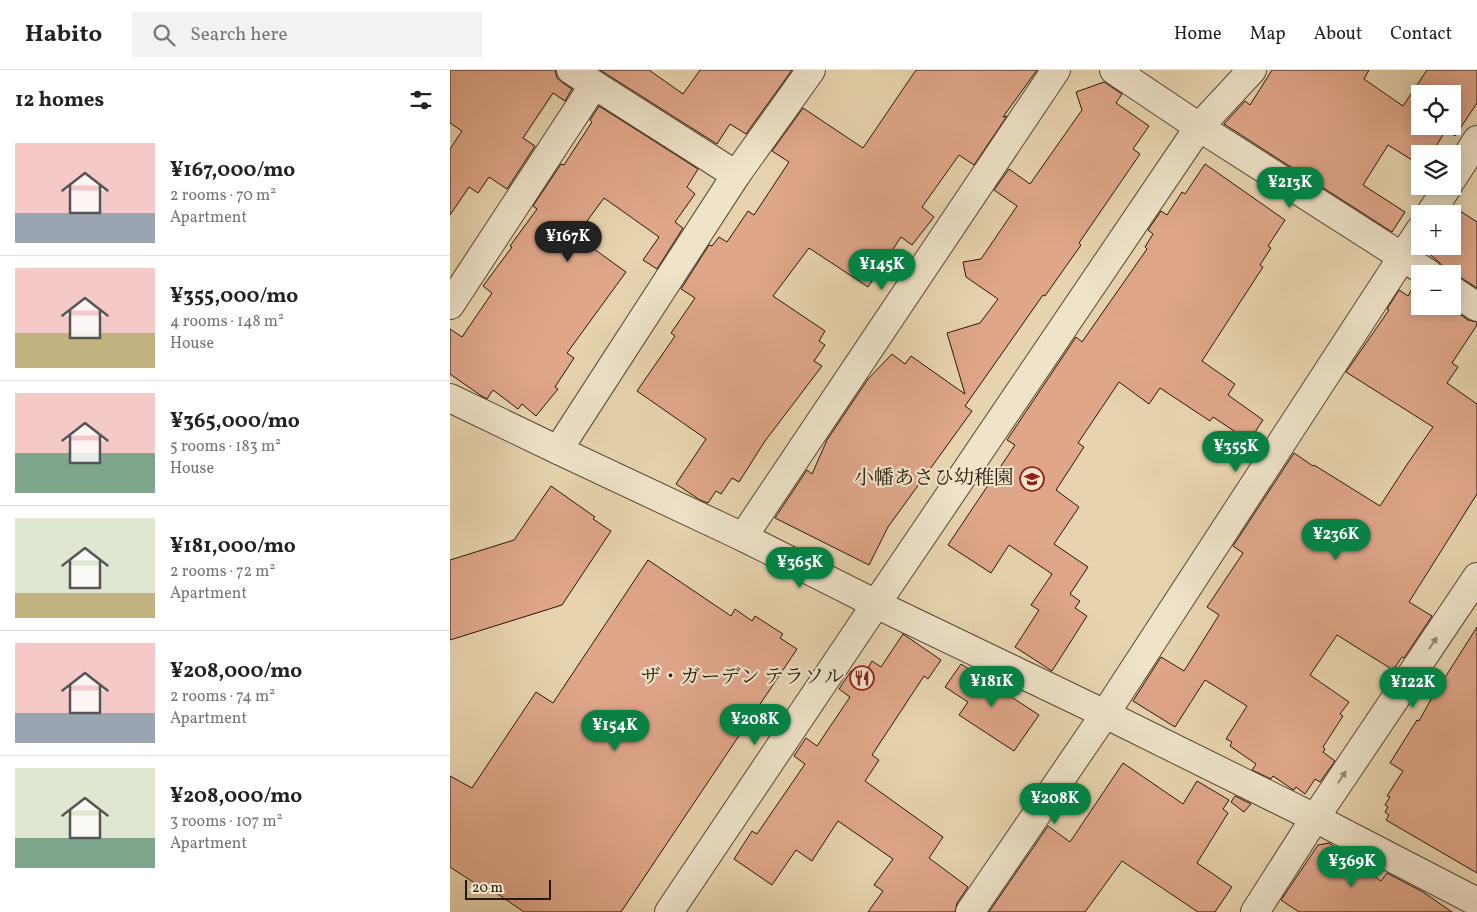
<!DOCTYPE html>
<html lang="en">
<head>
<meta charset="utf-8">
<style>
	:root { --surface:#fff; --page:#f2f2f2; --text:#222; --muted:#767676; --line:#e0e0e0; --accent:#0b8043 }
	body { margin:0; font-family:Vollkorn,"Noto Serif JP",serif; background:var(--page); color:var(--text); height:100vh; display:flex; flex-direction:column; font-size:19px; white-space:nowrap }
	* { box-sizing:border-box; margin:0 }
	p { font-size:16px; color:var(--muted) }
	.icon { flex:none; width:28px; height:28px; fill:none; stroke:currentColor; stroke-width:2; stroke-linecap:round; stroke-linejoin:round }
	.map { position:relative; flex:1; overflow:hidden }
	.panel { display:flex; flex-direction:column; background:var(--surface); width:450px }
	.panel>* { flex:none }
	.buttons { position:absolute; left:961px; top:15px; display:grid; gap:10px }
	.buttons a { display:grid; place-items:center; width:50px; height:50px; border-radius:0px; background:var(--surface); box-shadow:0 2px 12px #0003; font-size:25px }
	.scale { position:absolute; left:15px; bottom:12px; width:86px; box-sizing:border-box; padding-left:5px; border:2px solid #241808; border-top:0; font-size:14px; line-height:18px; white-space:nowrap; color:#241808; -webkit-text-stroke:4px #efe3ca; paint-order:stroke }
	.price { position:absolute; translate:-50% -42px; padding:0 11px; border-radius:18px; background:var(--accent); color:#fff; font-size:16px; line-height:32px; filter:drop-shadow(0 1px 2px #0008) }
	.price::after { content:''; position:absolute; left:50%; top:30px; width:15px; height:11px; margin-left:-8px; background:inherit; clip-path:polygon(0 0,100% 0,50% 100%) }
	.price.current { background:#222; color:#fff }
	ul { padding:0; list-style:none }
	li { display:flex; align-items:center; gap:15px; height:125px; padding:0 15px }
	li+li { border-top:1px solid var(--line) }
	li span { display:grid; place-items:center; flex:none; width:140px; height:100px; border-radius:0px; color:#555 }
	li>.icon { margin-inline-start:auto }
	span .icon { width:60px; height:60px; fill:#fffc; stroke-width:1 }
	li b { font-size:21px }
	h2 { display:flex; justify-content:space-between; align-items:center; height:60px; padding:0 15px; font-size:21px }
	header { display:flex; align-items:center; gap:30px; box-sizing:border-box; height:70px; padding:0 25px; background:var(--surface); border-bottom:1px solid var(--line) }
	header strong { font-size:24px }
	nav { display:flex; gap:28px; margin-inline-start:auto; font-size:18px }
	.search { width:350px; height:45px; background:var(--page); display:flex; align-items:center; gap:12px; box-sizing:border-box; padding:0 18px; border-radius:0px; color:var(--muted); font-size:19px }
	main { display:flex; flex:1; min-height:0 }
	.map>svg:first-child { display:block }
	.building { fill:#e0a68a; stroke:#241808; fill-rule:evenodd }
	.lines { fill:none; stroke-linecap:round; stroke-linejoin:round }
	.minor-casing { stroke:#554732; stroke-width:30 }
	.minor { stroke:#efe3ca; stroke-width:28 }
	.oneway { fill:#948873 }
	.labels { text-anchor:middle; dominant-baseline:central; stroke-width:4.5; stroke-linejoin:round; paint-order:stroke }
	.poi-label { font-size:20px; fill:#241808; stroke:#efe3ca; text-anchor:end }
</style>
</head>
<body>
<header>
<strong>Habito</strong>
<div class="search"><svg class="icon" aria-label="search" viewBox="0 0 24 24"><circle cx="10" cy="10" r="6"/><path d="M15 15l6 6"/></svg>Search here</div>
<nav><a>Home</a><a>Map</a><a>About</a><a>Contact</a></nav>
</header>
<main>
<section class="panel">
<h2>12 homes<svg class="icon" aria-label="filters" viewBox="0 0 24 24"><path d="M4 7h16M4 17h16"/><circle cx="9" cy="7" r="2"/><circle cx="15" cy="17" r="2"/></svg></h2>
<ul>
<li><span style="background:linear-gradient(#f6c9c9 70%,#9aa5b1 0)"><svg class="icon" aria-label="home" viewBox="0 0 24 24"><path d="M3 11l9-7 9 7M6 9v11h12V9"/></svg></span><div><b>¥167,000/mo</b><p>2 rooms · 70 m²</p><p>Apartment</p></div></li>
<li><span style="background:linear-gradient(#f6c9c9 65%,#c2b280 0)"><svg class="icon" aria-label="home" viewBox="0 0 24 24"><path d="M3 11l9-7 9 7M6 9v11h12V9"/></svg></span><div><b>¥355,000/mo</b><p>4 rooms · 148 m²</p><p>House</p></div></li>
<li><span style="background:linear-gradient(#f6c9c9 60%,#7fa58c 0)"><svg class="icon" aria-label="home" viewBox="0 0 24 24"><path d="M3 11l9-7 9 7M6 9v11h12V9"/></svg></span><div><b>¥365,000/mo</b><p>5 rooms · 183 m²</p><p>House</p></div></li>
<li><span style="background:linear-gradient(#dfe7d0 75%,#c2b280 0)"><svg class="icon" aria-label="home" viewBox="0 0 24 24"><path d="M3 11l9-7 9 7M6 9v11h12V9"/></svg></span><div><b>¥181,000/mo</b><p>2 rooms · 72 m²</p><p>Apartment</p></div></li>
<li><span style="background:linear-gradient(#f6c9c9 70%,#9aa5b1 0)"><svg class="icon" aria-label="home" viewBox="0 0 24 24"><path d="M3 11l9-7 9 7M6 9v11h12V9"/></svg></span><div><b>¥208,000/mo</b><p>2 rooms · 74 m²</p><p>Apartment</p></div></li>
<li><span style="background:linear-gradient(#dfe7d0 70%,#7fa58c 0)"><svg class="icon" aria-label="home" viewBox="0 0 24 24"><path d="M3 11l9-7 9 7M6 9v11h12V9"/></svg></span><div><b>¥208,000/mo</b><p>3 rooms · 107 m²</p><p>Apartment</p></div></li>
</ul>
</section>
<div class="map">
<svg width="1027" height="842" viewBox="0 0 1027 842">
	<rect width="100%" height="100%" fill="#e7d4ae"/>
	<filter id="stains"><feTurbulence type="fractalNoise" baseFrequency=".004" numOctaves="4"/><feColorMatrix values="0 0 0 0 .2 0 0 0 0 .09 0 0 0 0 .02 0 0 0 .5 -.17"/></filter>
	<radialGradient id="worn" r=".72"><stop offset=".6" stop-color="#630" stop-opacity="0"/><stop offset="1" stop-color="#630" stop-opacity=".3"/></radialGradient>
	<!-- building -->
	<g class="building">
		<path d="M0,0H105L107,8L113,13L122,19L115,31L103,23L73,68L85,76L57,119L39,107L28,123L19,117L0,145V79L12,61L0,53Z"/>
		<path d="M150,0H199L233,24L250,0H342L296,64L280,54L267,74Z"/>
		<path d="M466,0H587L553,47L557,46L524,95L509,85L472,137L484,147L462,175L451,167L418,217L359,178L323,226L375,261L369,271L375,275L364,291L372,296L315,371L289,412L282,408L271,424L266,421L258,433L250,430L226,414L256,369L187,321L225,266L221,263L245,228L231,219L259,175L262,176L269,167L277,172L298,141L304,145L339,92L322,81L353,38L413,78Z"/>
		<path d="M822,0H919L914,9L953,36L977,0H1027V33L1005,66L996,60L981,84H970V95L938,75L913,115L955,142L942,162L774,54L795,31L800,35ZM970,24H1002V56H970Z"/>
		<path d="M654,12L672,24L666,33L699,56L683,79L690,84L629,173L631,175L595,226L593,225L515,336L522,341L438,457L419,495L325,448L357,400L362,404L377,370L418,309L442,284L455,294L461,286L515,324L497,263L530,253L548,229L516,207L513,192L531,189L567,136L544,120L559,99L580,114L632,40L626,22Z"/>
		<path d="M149,36L248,99L237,117L245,124L225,152L233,158L207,199L193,190L209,167L154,128L126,166L176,202L117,283L124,288L105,317L108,319L86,346L72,334L68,339L43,320L37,329L30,325L0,304V259L12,267L42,223L33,216L62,177L60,176L87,139L83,136L111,94L114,95L142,52L140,50Z"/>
		<path d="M755,94L835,150L818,176L821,178L810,195L813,197L752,291L785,314L778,325L813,350L799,371L763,347L760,351L710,318L699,334L669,312L628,373L634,377L606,420L629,437L604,474L638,497L620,524L630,531L625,538L637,546L602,601L565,577L589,540L581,535L602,504L559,475L541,503L498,475L565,375L557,370L626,267L632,272L697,179L695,177L703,164L698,160L711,141L717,145L732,122L735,124Z"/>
		<path d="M1004,137L1027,152V218L1010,207L1002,204H994L993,196L983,187L975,181L978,176H1002V144H999Z"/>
		<path d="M965,214L970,217V236H998L1018,250L1027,252V255L1002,293L1008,297L997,313L1027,334V424L959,532L982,546L954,588L952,587L943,600L887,565L860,605L899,632L890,644L893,646L873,677L875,679L873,682L885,691L870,712L865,709L855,724L846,717L844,720L842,719L823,706L821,709L802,700L806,694L780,676L782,672L776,669L797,636L755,610L725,657L683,631L711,587L734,601L769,545L757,537L793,483L783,476L844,383L863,396L864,395L930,436L958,393L983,357L896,302L939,240L937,239L949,220L958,226Z"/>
		<path d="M101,416L145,447L143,449L161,461L112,535L0,570V490L64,470Z"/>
		<path d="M198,490L281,546L285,539L302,551L305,546L333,564L330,568L347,579L171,842H74L39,818L37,821L0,797V706L22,718L86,622L103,633Z"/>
		<path d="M1027,557V803L936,750L939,745L935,742L938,737L935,735L940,727L937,726L953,701L940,693L967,650L969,651L980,631Z"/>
		<path d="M453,564L491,590L478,609L474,606L422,685L429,690L415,711L493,767L479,788L518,817L507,833L505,842H418L433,821L424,815L443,789L388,751L362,791L346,780L322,815L284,789L302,761L307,764L355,694L344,686L356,668L367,676L400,627L389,619L401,601L412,608L422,591L431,597Z"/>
		<path d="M511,594L589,645L564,681L509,645L518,632L495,617Z"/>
		<path d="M673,693L733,734L747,711L779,730L773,739L778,743L747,793L782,817L765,842H748L672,791L635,842H539L598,756L620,772Z"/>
		<path d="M785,726L801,734L794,742L781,732Z"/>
		<path d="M879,773L931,811L937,803L973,822L1002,842H849L831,830L868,775Z"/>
	</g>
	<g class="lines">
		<!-- minor casing -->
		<g class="minor-casing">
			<g id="minor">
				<path d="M121,0L286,105"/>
				<path d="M664,0L749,57L979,204"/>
				<path d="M1002,109L1027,70"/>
				<path d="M980,144L998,116"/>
				<path d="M1002,220L1027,237"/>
				<path d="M0,235L144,15"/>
				<path d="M0,328L108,380L293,467L426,534L655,644L865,748L1027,832"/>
				<path d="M108,380L286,105L361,0"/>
				<path d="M293,467L606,0"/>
				<path d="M219,842L426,534L749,57L802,0"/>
				<path d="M520,842L655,644L970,160"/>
				<path d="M805,842L865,748L1027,507"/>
			</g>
		</g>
		<!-- minor -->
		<use href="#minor" class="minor"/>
	</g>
	<!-- one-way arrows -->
	<defs><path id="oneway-solid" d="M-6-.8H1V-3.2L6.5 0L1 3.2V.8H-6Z" transform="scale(1.25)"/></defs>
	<g class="oneway">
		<use href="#oneway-solid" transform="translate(983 573) rotate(-56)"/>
		<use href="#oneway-solid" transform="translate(892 707) rotate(-56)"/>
	</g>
	<!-- icons -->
	<defs>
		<g id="school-ring" transform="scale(1.25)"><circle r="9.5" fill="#efe3ca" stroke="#8f2418" stroke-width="1.5"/><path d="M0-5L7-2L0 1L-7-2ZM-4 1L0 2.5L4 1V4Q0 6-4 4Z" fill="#8f2418"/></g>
		<g id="restaurant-ring" transform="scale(1.25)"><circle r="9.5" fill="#efe3ca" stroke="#8f2418" stroke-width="1.5"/><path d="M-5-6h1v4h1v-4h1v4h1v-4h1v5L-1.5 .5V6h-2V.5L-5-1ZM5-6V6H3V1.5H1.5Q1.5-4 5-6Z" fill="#8f2418"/></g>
	</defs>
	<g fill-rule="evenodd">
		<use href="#school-ring" x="582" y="409"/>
		<use href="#restaurant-ring" x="412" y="608"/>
	</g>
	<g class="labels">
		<!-- poi labels -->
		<g class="poi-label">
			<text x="564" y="409">小幡あさひ幼稚園</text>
			<text x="394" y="608">ザ・ガーデン テラソル</text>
		</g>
	</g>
	<rect width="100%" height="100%" filter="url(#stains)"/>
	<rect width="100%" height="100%" fill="url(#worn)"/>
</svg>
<div class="buttons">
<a><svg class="icon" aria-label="locate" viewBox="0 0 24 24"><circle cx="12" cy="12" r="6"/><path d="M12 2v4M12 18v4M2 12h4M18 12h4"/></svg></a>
<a><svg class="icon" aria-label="layers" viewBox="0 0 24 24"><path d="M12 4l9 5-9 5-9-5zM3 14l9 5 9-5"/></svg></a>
<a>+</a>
<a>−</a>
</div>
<div class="scale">20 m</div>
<b class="price" style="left:840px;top:139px">¥213K</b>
<b class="price current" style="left:118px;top:193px">¥167K</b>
<b class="price" style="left:432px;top:221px">¥145K</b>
<b class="price" style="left:786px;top:403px">¥355K</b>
<b class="price" style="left:886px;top:491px">¥236K</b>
<b class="price" style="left:350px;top:519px">¥365K</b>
<b class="price" style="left:542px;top:638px">¥181K</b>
<b class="price" style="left:963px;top:639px">¥122K</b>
<b class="price" style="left:305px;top:676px">¥208K</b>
<b class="price" style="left:165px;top:682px">¥154K</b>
<b class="price" style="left:605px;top:755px">¥208K</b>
<b class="price" style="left:902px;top:818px">¥369K</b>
</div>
</main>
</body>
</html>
